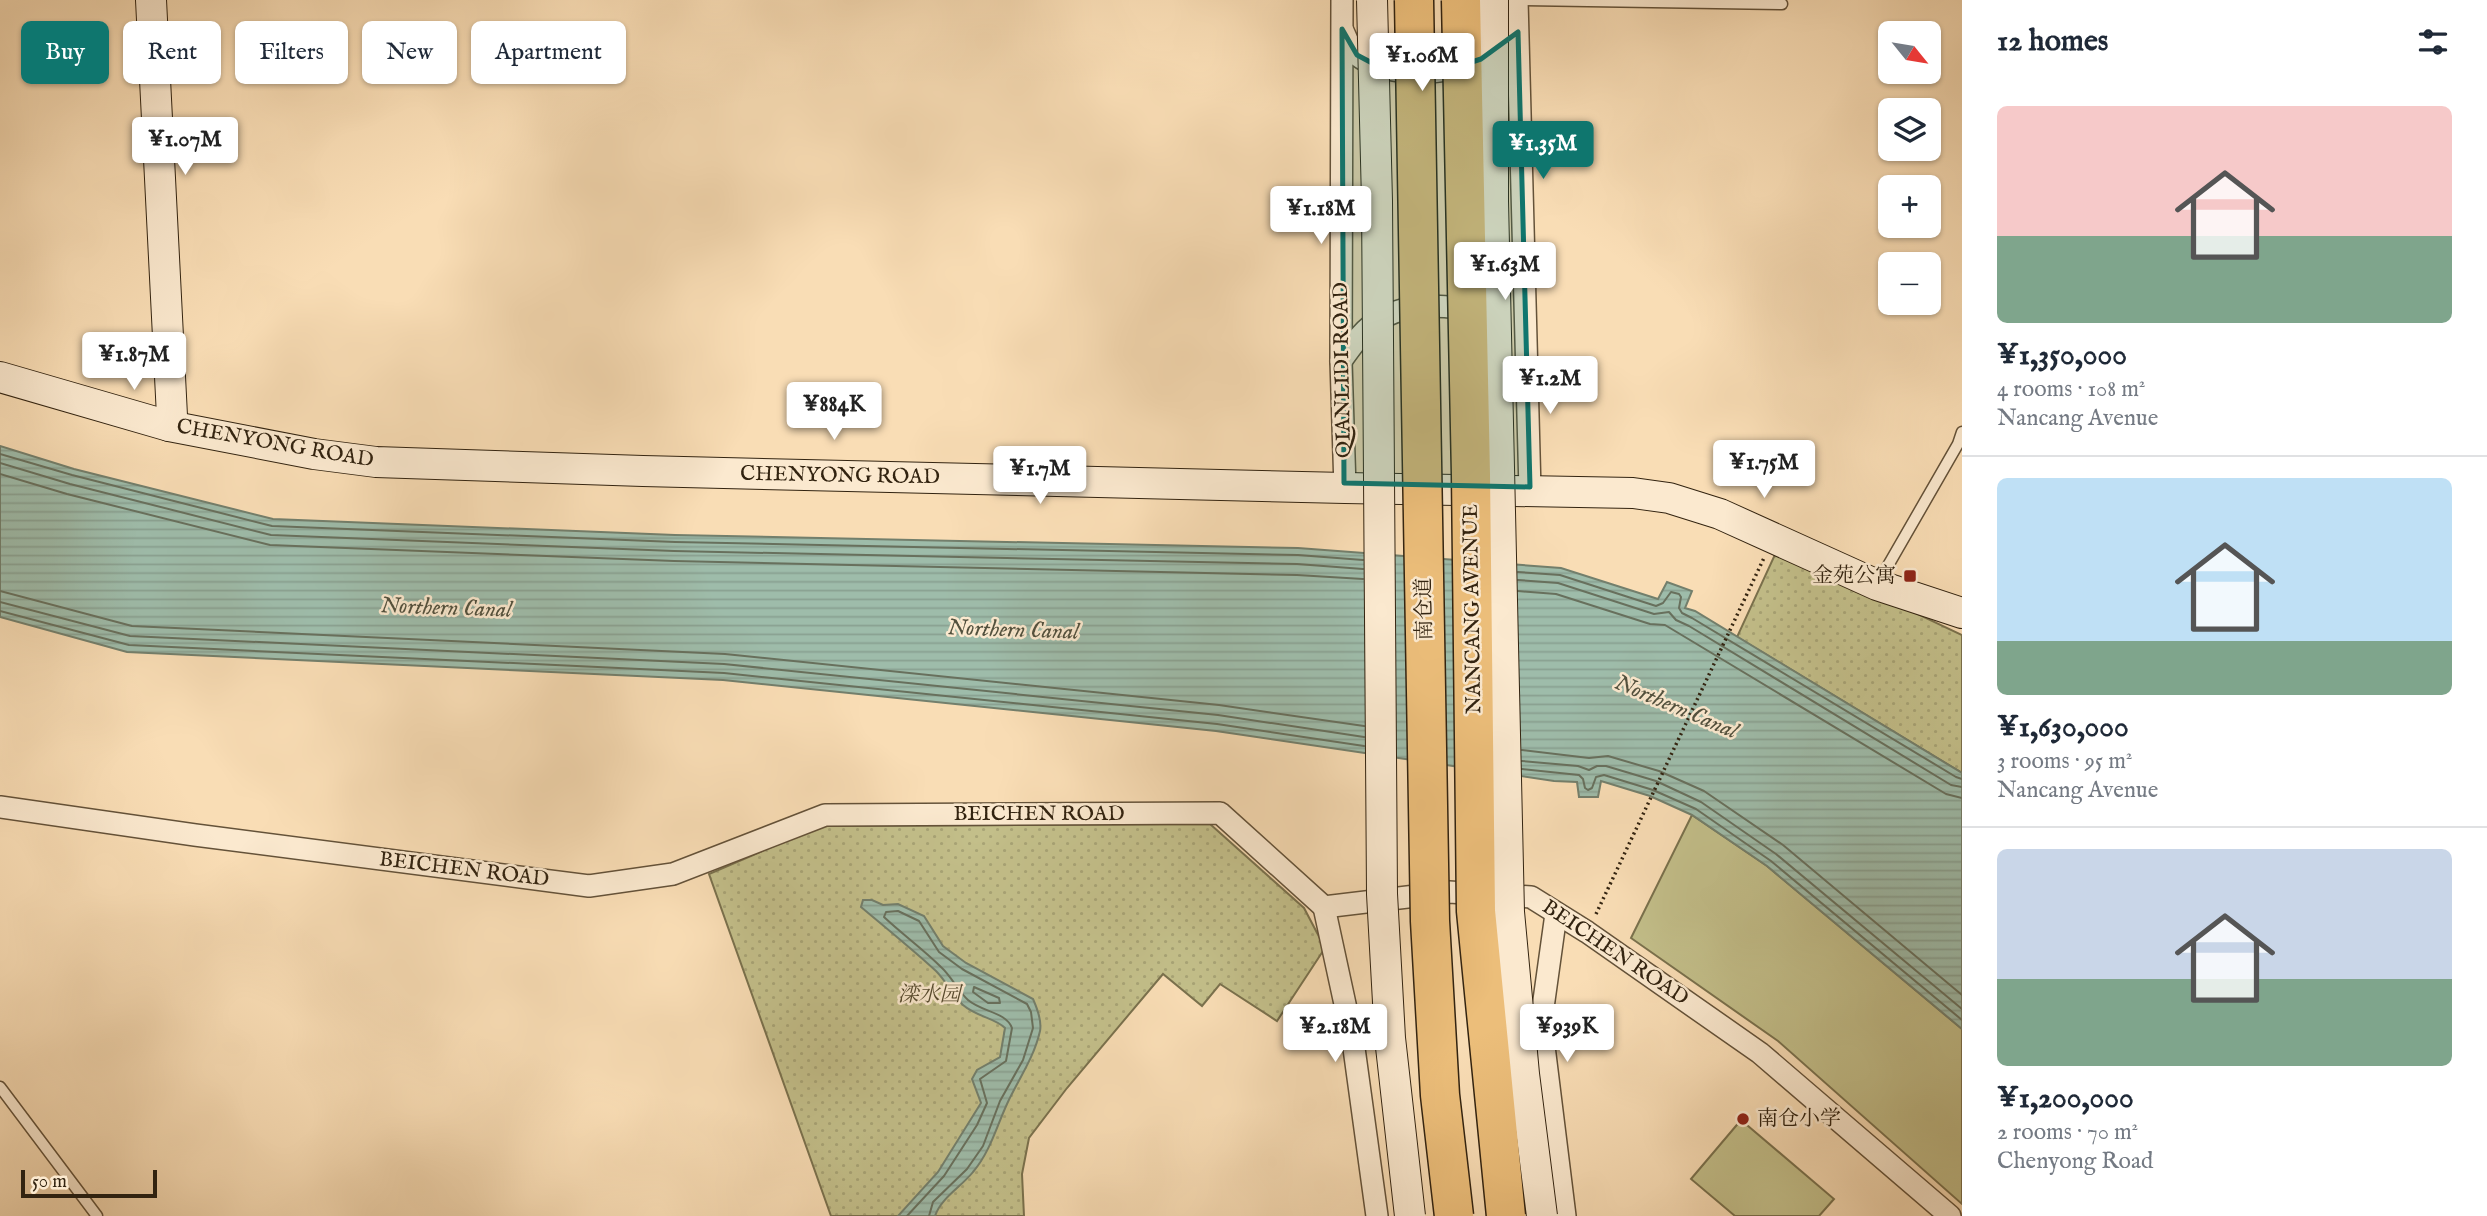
<!DOCTYPE html>
<html lang="en">
<head>
<meta charset="utf-8">
<style>
	:root { --surface:#fff; --page:#f6f6f7; --text:#1f2937; --muted:#747a83; --line:#e0e1e3; --accent:#0f766e }
	body { margin:0; font-family:"IM FELL English","Noto Serif SC",serif; background:var(--page); color:var(--text); height:100vh; display:flex; flex-direction:column; font-size:26px; white-space:nowrap }
	* { box-sizing:border-box; margin:0 }
	p { font-size:23px; color:var(--muted) }
	.icon { flex:none; width:38px; height:38px; fill:none; stroke:currentColor; stroke-width:2; stroke-linecap:round; stroke-linejoin:round }
	.map { position:relative; flex:1; overflow:hidden }
	.drawer { display:flex; flex-direction:column; background:var(--surface); width:525px }
	.drawer>* { flex:none }
	.top-card { position:absolute; left:21px; top:21px; width:665px; height:63px; display:flex; gap:14px }
	.needle { width:46px; rotate:120deg }
	.buttons { position:absolute; left:1878px; top:21px; display:grid; gap:14px }
	.buttons a { display:grid; place-items:center; width:63px; height:63px; border-radius:10px; background:var(--surface); box-shadow:0 2px 5px #0004; font-size:35px }
	.scale { position:absolute; left:21px; bottom:18px; width:136px; box-sizing:border-box; padding-left:7px; border:4px solid #322310; border-top:0; font-size:19px; line-height:24px; white-space:nowrap; color:#322310; -webkit-text-stroke:5px #fbe9cf; paint-order:stroke }
	.price { position:absolute; translate:-50% -60px; padding:0 16px; border-radius:7px; background:#fff; color:#222; font-size:23px; line-height:46px; filter:drop-shadow(0 2px 4px #0008) }
	.price::after { content:''; position:absolute; left:50%; top:42px; width:21px; height:16px; margin-left:-10px; background:inherit; clip-path:polygon(0 0,100% 0,50% 100%) }
	.price.active { background:var(--accent); color:#fff }
	ul { padding:0; list-style:none }
	li { display:grid; align-content:center; gap:14px; height:371px; padding:0 35px }
	li+li { border-top:2px solid var(--line) }
	li span { display:grid; place-items:center; height:217px; border-radius:10px; color:#555 }
	li>.icon { margin-inline-start:auto }
	span .icon { width:126px; height:126px; fill:#fffc; stroke-width:1 }
	li b { font-size:30px }
	h2 { display:flex; justify-content:space-between; align-items:center; height:84px; padding:0 35px; font-size:30px }
	.tag { padding:0 24px; border-radius:10px; background:var(--surface); box-shadow:0 2px 5px #0004; font-size:24px; line-height:63px }
	.tag.active { background:var(--accent); color:#fff }
	main { display:flex; flex:1; min-height:0 }
	.map>svg:first-child { display:block }
	.grass { fill:#c3bf8a; stroke:#7a714d; stroke-width:2 }
	.park { fill:url(#park-dots); stroke:#7a714d; stroke-width:2 }
	.water { fill:url(#water-rules); stroke:#737f6c; stroke-width:2 }
	.lines { fill:none; stroke-linecap:round; stroke-linejoin:round }
	.shore { stroke:#68705d; stroke-width:2 }
	.lane-casing { stroke:#645239; stroke-width:13 }
	.street-casing { stroke:#645239; stroke-width:24 }
	.secondary-casing { stroke:#322310; stroke-width:32 }
	.path { stroke:#322310; stroke-width:3.5; stroke-dasharray:2 3.5; stroke-linecap:butt }
	.lane { stroke:#fbe9cf; stroke-width:10 }
	.street { stroke:#fbe9cf; stroke-width:21 }
	.secondary { stroke:#fbe9cf; stroke-width:30 }
	.secondary-bridge-casing { stroke:#322310; stroke-width:32; stroke-linecap:butt }
	.highway-bridge-casing { stroke:#322310; stroke-width:41; stroke-linecap:butt }
	.secondary-bridge { stroke:#fbe9cf; stroke-width:30 }
	.highway-bridge { stroke:#ecbe7a; stroke-width:38 }
	.marked { fill:#0f766e; fill-opacity:0.2; stroke:#0f766e; stroke-width:5; stroke-linejoin:round }
	.poi-dot { fill:#8f2418; stroke:#fbe9cf; stroke-width:2.5 }
	.labels { text-anchor:middle; dominant-baseline:central; stroke-width:5; stroke-linejoin:round; paint-order:stroke }
	.street-label { font-size:21px; fill:#322310; stroke:#fbe9cf }
	.poi-label { font-size:21px; fill:#322310; stroke:#fbe9cf; text-anchor:end }
	.park-label { font-size:21px; font-style:italic; fill:#564a2e; stroke:#fbe9cf }
	.water-label { font-size:23px; font-style:italic; fill:#52513e; stroke:#fbe9cf }
</style>
</head>
<body>
<main>
<div class="map">
<svg width="1962" height="1216" viewBox="0 0 1962 1216">
	<defs>
		<pattern id="park-dots" width="8" height="8" patternUnits="userSpaceOnUse" patternTransform="scale(1.75)"><rect width="8" height="8" fill="#c3bf8a"/><path d="M2 2h.1M6 6h.1" fill="none" stroke="#a8a476" stroke-width="1.8" stroke-linecap="round"/></pattern>
		<pattern id="water-rules" width="6" height="5" patternUnits="userSpaceOnUse" patternTransform="scale(1.75)"><rect width="6" height="5" fill="#9ebcaa"/><path d="M0 2.5h6" fill="none" stroke="#89a191"/></pattern>
	</defs>
	<rect width="100%" height="100%" fill="#f9ddb5"/>
	<filter id="stains"><feTurbulence type="fractalNoise" baseFrequency=".00286" numOctaves="4"/><feColorMatrix values="0 0 0 0 .2 0 0 0 0 .09 0 0 0 0 .02 0 0 0 .5 -.17"/></filter>
	<radialGradient id="worn" r=".72"><stop offset=".6" stop-color="#630" stop-opacity="0"/><stop offset="1" stop-color="#630" stop-opacity=".3"/></radialGradient>
	<!-- grass -->
	<g class="grass">
		<path d="M1692,815L1767,866L1962,1029V1204L1778,1041L1631,938Z"/>
		<path d="M1741,1120L1834,1199L1819,1216H1735L1691,1179Z"/>
	</g>
	<!-- park -->
	<g class="park">
		<path d="M1778,548L1962,635V773L1737,637Z"/>
		<path d="M1210,824L1304,908L1325,948L1277,1021L1220,984L1202,1006L1163,974L1067,1088L1029,1138L1022,1174L1024,1216H831L709,874L821,826Z"/>
	</g>
	<!-- water -->
	<g class="water">
		<path d="M0,446L74,469L273,519L675,535L1298,548L1561,568L1658,599L1667,582L1692,591L1685,608L1695,611L1962,773V1029L1767,866L1692,815L1650,796L1601,781L1598,797H1579L1577,782L1554,781L1216,731L723,680L127,652L0,617Z"/>
		<path d="M863,900H872L883,905L898,904L924,916L943,946L966,963L1033,999C1037,1008 1042,1021 1040,1031C1034,1058 1018,1080 1007,1104C996,1128 990,1152 973,1172C961,1187 941,1198 935,1216H898L938,1172L981,1103L972,1079L977,1070L1000,1057L1005,1028C995,1018 977,1017 963,1005C955,998 946,981 936,971C912,949 886,928 861,907Z"/>
	</g>
	<g class="lines">
		<!-- shore -->
		<g class="shore">
			<path d="M0,454L72,475L272,526L675,542L1298,555L1363,560"/>
			<path d="M0,463L70,484L271,535L674,551L1297,564L1363,569"/>
			<path d="M0,474L67,494L270,545L674,561L1297,575L1363,579"/>
			<path d="M1518,572L1560,575L1656,606L1663,603L1671,592L1679,594L1681,597L1679,608L1682,613L1692,618L1956,777L1962,779"/>
			<path d="M1518,580L1558,583L1654,614L1669,612L1676,620L1689,626L1951,785L1962,787"/>
			<path d="M0,591L132,626L725,654L1219,705L1364,726"/>
			<path d="M1518,591L1556,594L1650,624L1665,625L1946,794L1962,798"/>
			<path d="M0,602L130,636L724,664L1218,715L1364,737"/>
			<path d="M0,611L129,645L724,673L1217,724L1364,746"/>
			<path d="M1522,750L1589,758L1608,756L1659,771L1704,791L1783,845L1962,995"/>
			<path d="M1522,761L1578,766L1589,770L1597,766H1606L1656,781L1701,802L1776,854L1962,1009"/>
			<path d="M1522,769L1579,775L1583,779L1585,788L1588,790L1592,788L1596,777L1604,775L1653,790L1696,809L1771,861L1962,1020"/>
			<path d="M974,987L999,998L1000,1003H988L973,992Z"/>
			<path d="M907,1216L944,1176L977,1125L987,1103L980,1079L1006,1061L1012,1028C1006,1012 982,1012 968,1000C959,992 951,976 941,967C923,949 902,934 884,917L886,912L898,911L919,921L939,952L962,969L1027,1004L1031,1012L1033,1028L1023,1060L1000,1101L983,1146L967,1169L933,1202L929,1216"/>
		</g>
		<!-- lane casing -->
		<g class="lane-casing">
			<g id="lane">
				<path d="M1517,0L1782,4"/>
				<path d="M1878,583L1958,444L1962,432"/>
				<path d="M0,1087L97,1216"/>
			</g>
		</g>
		<!-- street casing -->
		<g class="street-casing">
			<g id="street">
				<path d="M1342,0L1341,361L1345,488"/>
				<path d="M1517,0L1530,491"/>
				<path d="M1343,31C1347,39 1350,50 1357,55C1385,77 1440,76 1471,63"/>
				<path d="M1341,361C1351,347 1360,334 1374,323C1401,303 1444,303 1476,312"/>
				<path d="M0,807L195,835L589,886L673,874L825,815L1220,813L1324,907L1449,892L1531,897L1587,932L1760,1053L1950,1216"/>
				<path d="M1324,907L1353,1041L1377,1216"/>
				<path d="M1556,914L1541,1022L1565,1216"/>
			</g>
		</g>
		<!-- secondary casing -->
		<g class="secondary-casing">
			<g id="secondary">
				<path d="M151,0L172,416L169,426"/>
				<path d="M0,377L169,426L314,454L376,462L643,471L1345,488L1633,493L1669,498L1720,514L1877,585L1962,613"/>
			</g>
		</g>
		<!-- path -->
		<path class="path" d="M1596,914L1764,558"/>
		<!-- lane -->
		<use href="#lane" class="lane"/>
		<!-- street -->
		<use href="#street" class="street"/>
		<!-- secondary -->
		<use href="#secondary" class="secondary"/>
		<!-- secondary-bridge casing -->
		<g class="secondary-bridge-casing">
			<g id="secondary-bridge">
				<path d="M1372,0L1377,201L1382,894L1390,1038L1410,1216"/>
				<path d="M1493,0V201L1509,912L1524,1074L1542,1216"/>
			</g>
		</g>
		<!-- highway-bridge casing -->
		<g class="highway-bridge-casing">
			<g id="highway-bridge">
				<path d="M1414,0L1430,921L1440,1095L1454,1216"/>
				<path d="M1461,0L1471,475L1476,911L1506,1216"/>
			</g>
		</g>
		<!-- secondary-bridge -->
		<use href="#secondary-bridge" class="secondary-bridge"/>
		<!-- highway-bridge -->
		<use href="#highway-bridge" class="highway-bridge"/>
	</g>
	<!-- marked area -->
	<path class="marked" d="M1342,29L1357,55L1374,64L1441,72L1481,59L1518,32L1530,487L1344,483Z"/>
	<!-- markers -->
	<g class="poi-dot">
		<rect x="1903" y="569" width="14" height="14" rx="3.5"/>
		<circle cx="1743" cy="1119" r="7"/>
	</g>
	<g class="labels">
		<!-- street labels -->
		<g class="street-label">
			<text transform="translate(1343 370) rotate(-91)">QIANLIDI ROAD</text>
			<text transform="translate(275 444) rotate(10)">CHENYONG ROAD</text>
			<text transform="translate(840 476) rotate(1)">CHENYONG ROAD</text>
			<text transform="translate(1425 609) rotate(-91)">南仓道</text>
			<text transform="translate(1473 609) rotate(-91)">NANCANG AVENUE</text>
			<text x="1039" y="814">BEICHEN ROAD</text>
			<text transform="translate(464 870) rotate(7)">BEICHEN ROAD</text>
			<text transform="translate(1615 953) rotate(34)">BEICHEN ROAD</text>
		</g>
		<!-- poi labels -->
		<g class="poi-label">
			<text x="1896" y="576">金苑公寓</text>
			<text x="1757" y="1119" text-anchor="start">南仓小学</text>
		</g>
		<!-- park labels -->
		<g class="park-label">
			<text x="929" y="995">滦水园</text>
		</g>
		<!-- water labels -->
		<g class="water-label">
			<text transform="translate(446 608) rotate(2)">Northern Canal</text>
			<text transform="translate(1013 630) rotate(2)">Northern Canal</text>
			<text transform="translate(1676 707) rotate(23)">Northern Canal</text>
		</g>
	</g>
	<rect width="100%" height="100%" filter="url(#stains)"/>
	<rect width="100%" height="100%" fill="url(#worn)"/>
</svg>
<div class="buttons">
<a><svg class="needle" viewBox="-14 -14 28 28"><path d="M0-13l5 13h-10z" fill="#e53935"/><path d="M0 13l5-13h-10z" fill="#747a83"/></svg></a>
<a><svg class="icon" aria-label="layers" viewBox="0 0 24 24"><path d="M12 4l9 5-9 5-9-5zM3 14l9 5 9-5"/></svg></a>
<a>+</a>
<a>−</a>
</div>
<div class="scale">50 m</div>
<b class="price" style="left:1422px;top:93px">¥1.06M</b>
<b class="price" style="left:185px;top:177px">¥1.07M</b>
<b class="price active" style="left:1543px;top:181px">¥1.35M</b>
<b class="price" style="left:1321px;top:246px">¥1.18M</b>
<b class="price" style="left:1505px;top:302px">¥1.63M</b>
<b class="price" style="left:134px;top:392px">¥1.87M</b>
<b class="price" style="left:1550px;top:416px">¥1.2M</b>
<b class="price" style="left:834px;top:442px">¥884K</b>
<b class="price" style="left:1764px;top:500px">¥1.75M</b>
<b class="price" style="left:1040px;top:506px">¥1.7M</b>
<b class="price" style="left:1335px;top:1064px">¥2.18M</b>
<b class="price" style="left:1567px;top:1064px">¥939K</b>
<div class="top-card">
<a class="tag active">Buy</a>
<a class="tag">Rent</a>
<a class="tag">Filters</a>
<a class="tag">New</a>
<a class="tag">Apartment</a>
</div>
</div>
<section class="drawer">
<h2>12 homes<svg class="icon" aria-label="filters" viewBox="0 0 24 24"><path d="M4 7h16M4 17h16"/><circle cx="9" cy="7" r="2"/><circle cx="15" cy="17" r="2"/></svg></h2>
<ul>
<li><span style="background:linear-gradient(#f6c9c9 60%,#7fa58c 0)"><svg class="icon" aria-label="home" viewBox="0 0 24 24"><path d="M3 11l9-7 9 7M6 9v11h12V9"/></svg></span><div><b>¥1,350,000</b><p>4 rooms · 108 m²</p><p>Nancang Avenue</p></div></li>
<li><span style="background:linear-gradient(#bfe0f5 75%,#7fa58c 0)"><svg class="icon" aria-label="home" viewBox="0 0 24 24"><path d="M3 11l9-7 9 7M6 9v11h12V9"/></svg></span><div><b>¥1,630,000</b><p>3 rooms · 95 m²</p><p>Nancang Avenue</p></div></li>
<li><span style="background:linear-gradient(#c9d6e8 60%,#7fa58c 0)"><svg class="icon" aria-label="home" viewBox="0 0 24 24"><path d="M3 11l9-7 9 7M6 9v11h12V9"/></svg></span><div><b>¥1,200,000</b><p>2 rooms · 70 m²</p><p>Chenyong Road</p></div></li>
</ul>
</section>
</main>
</body>
</html>
